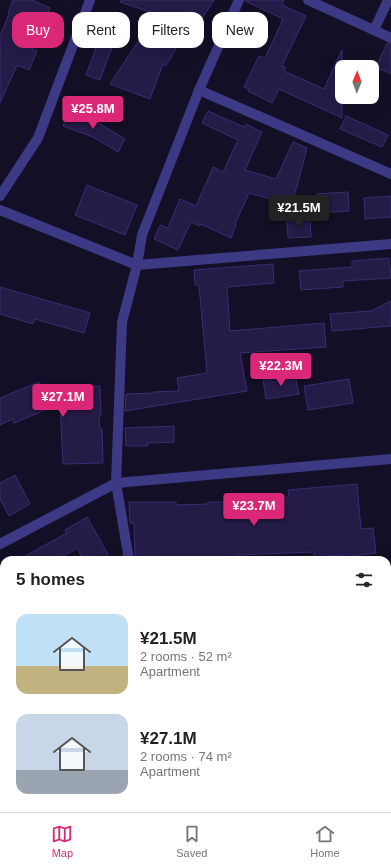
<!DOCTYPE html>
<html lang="en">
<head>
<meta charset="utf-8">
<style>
	:root { --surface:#fff; --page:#f2f2f2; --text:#222; --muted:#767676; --line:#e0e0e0; --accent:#db2777 }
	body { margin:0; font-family:Arial,sans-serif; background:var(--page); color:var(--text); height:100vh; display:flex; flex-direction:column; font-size:15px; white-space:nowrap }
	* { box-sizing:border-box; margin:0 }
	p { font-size:13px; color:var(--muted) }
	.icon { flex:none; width:22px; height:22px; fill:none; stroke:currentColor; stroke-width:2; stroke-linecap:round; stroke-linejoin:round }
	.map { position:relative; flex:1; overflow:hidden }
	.side { position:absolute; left:0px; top:556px; width:391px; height:256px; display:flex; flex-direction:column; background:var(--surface); border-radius:12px 12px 0 0; box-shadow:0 4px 16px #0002 }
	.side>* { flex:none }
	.top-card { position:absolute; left:12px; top:12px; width:367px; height:36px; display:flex; gap:8px }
	.needle { width:26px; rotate:1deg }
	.tools { position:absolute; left:335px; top:60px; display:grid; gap:8px }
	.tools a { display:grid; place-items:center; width:44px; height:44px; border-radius:8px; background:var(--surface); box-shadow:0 4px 16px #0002; font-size:20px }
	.price { position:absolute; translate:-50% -34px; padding:0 9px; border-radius:4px; background:var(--accent); color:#fff; font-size:13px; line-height:26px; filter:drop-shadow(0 1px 2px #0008) }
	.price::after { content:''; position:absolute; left:50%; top:24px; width:12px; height:9px; margin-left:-6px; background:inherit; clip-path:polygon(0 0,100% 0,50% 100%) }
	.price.selected { background:#222; color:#fff }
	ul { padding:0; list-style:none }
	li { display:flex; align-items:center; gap:12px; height:100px; padding:0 16px }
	li span { display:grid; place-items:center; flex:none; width:112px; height:80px; border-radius:12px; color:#555 }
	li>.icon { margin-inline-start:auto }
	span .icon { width:48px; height:48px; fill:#fffc; stroke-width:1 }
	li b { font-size:17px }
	h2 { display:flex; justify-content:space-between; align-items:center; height:48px; padding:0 16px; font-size:17px }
	.chip { padding:0 14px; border-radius:12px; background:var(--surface); box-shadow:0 4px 16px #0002; font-size:14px; line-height:36px }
	.chip.selected { background:var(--accent); color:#fff }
	.dock { display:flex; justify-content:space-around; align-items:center; height:56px; border-top:1px solid var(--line); background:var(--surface); font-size:11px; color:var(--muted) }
	.dock a { display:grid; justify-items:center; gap:2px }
	.dock .selected { color:var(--accent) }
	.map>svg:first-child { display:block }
	.building { fill:#241b47; stroke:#3b2d73 }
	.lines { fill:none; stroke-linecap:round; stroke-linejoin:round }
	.minor { stroke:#3d3a85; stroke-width:10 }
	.tertiary { stroke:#3d3a85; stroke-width:10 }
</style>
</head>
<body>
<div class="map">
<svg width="391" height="812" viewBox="0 0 391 812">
	<rect width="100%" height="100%" fill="#130f26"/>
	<!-- building -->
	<g class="building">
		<path d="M13,0H32L50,8L32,49L37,51L29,70L17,65L0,103V36L9,14L8,13Z"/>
		<path d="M121,0H214L183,48L178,45L166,66L163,64L150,99L110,84L156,14L120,2Z"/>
		<path d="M245,0H284L282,5L306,16L282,66L286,68L284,71L324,89L342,50V118L279,89L272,103L248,91L249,89L244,87L259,56L265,58L283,19L245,1Z"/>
		<path d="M104,17L121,22L100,80L86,75L101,34L98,33Z"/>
		<path d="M387,43L391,44V74L376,67Z"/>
		<path d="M70,109L96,119L95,121L125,139L118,152L93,137L63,126Z"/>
		<path d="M208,111L244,127L246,124L262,132L245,170L276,179L293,142L307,148L292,205L249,193L235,224L236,225L231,238L201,224L200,226L191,222L178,250L154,239L160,225L168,228L180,199L196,206L213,167L223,172L238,140L202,123Z"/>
		<path d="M346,116L388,135L382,147L340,129Z"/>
		<path d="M87,185L137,205L125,235L75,215Z"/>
		<path d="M348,192L349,211L318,213L317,194Z"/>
		<path d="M391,196V217L365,219L364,198Z"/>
		<path d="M310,219L311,237L288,238L287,221Z"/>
		<path d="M389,258L391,278L343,281V287L301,290L299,271L352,267V261Z"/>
		<path d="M273,264L274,283L227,287L230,331L324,323L326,347L240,353L247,391L125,411L126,394L153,393V392L179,391L177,378L207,373L199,285H195L194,270Z"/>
		<path d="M0,287L90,313L84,333L35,319L33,324L0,314Z"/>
		<path d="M391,301V326L332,331L330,314L371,311Z"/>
		<path d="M295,375L299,394L266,399L263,380Z"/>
		<path d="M349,379L353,403L308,410L304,386Z"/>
		<path d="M39,382L42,389L100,386L101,415L99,416L100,429H102L103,463L63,464L60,404L14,423L13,419L0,425V398Z"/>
		<path d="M174,426V442L147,443L148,446H126L125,428Z"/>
		<path d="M15,475L30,504L9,516L0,499V483Z"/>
		<path d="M357,484L361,529L373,528L376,553L343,557V555L314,557V552L238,555V557L212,558V560H135L134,523H130L129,502H176V505L208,504V502H229V504L262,503V498L289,497L288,490Z"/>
		<path d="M87,517L111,560H82L78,548L56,560H18L67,533L65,530Z"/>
	</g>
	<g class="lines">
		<!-- minor -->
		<g class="minor">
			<path d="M308,0L391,38"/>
			<path d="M374,30L388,0"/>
			<path d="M199,90L391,174"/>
			<path d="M0,210L137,265L391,244"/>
			<path d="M129,560L116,483L122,322L137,265L142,235L199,90L239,0"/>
			<path d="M387,583H391"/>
			<path d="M0,694L4,692"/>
			<path d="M387,704H391"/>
			<path d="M221,808L223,812"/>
		</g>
		<!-- tertiary -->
		<g class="tertiary">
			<path d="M0,196L38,138L90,0"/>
			<path d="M0,544L116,483L391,459"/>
			<path d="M0,739L4,745"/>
			<path d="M44,808L46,812"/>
		</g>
	</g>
</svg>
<div class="tools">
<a><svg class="needle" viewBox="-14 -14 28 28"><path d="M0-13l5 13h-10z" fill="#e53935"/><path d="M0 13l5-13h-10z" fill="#767676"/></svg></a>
</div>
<b class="price" style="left:93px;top:130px">¥25.8M</b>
<b class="price selected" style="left:299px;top:229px">¥21.5M</b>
<b class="price" style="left:281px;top:387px">¥22.3M</b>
<b class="price" style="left:63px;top:418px">¥27.1M</b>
<b class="price" style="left:254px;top:527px">¥23.7M</b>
<div class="top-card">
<a class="chip selected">Buy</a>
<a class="chip">Rent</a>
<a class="chip">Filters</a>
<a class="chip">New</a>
</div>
<section class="side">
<h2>5 homes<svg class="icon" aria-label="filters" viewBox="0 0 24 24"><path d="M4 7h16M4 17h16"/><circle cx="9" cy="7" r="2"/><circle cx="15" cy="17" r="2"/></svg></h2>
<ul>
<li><span style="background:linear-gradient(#bfe0f5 65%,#c2b280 0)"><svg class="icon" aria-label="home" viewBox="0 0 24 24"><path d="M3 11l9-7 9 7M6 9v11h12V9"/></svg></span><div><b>¥21.5M</b><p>2 rooms · 52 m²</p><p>Apartment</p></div></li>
<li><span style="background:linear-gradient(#c9d6e8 70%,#9aa5b1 0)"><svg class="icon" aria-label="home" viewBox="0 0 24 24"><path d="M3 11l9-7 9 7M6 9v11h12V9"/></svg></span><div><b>¥27.1M</b><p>2 rooms · 74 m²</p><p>Apartment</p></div></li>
</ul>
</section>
</div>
<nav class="dock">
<a class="selected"><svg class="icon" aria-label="map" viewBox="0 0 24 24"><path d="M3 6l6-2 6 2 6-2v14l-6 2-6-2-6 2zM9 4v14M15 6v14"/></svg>Map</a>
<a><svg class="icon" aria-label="saved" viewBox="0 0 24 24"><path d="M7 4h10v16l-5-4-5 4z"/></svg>Saved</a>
<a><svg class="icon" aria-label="home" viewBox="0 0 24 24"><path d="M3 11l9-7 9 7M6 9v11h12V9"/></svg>Home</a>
</nav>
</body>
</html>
